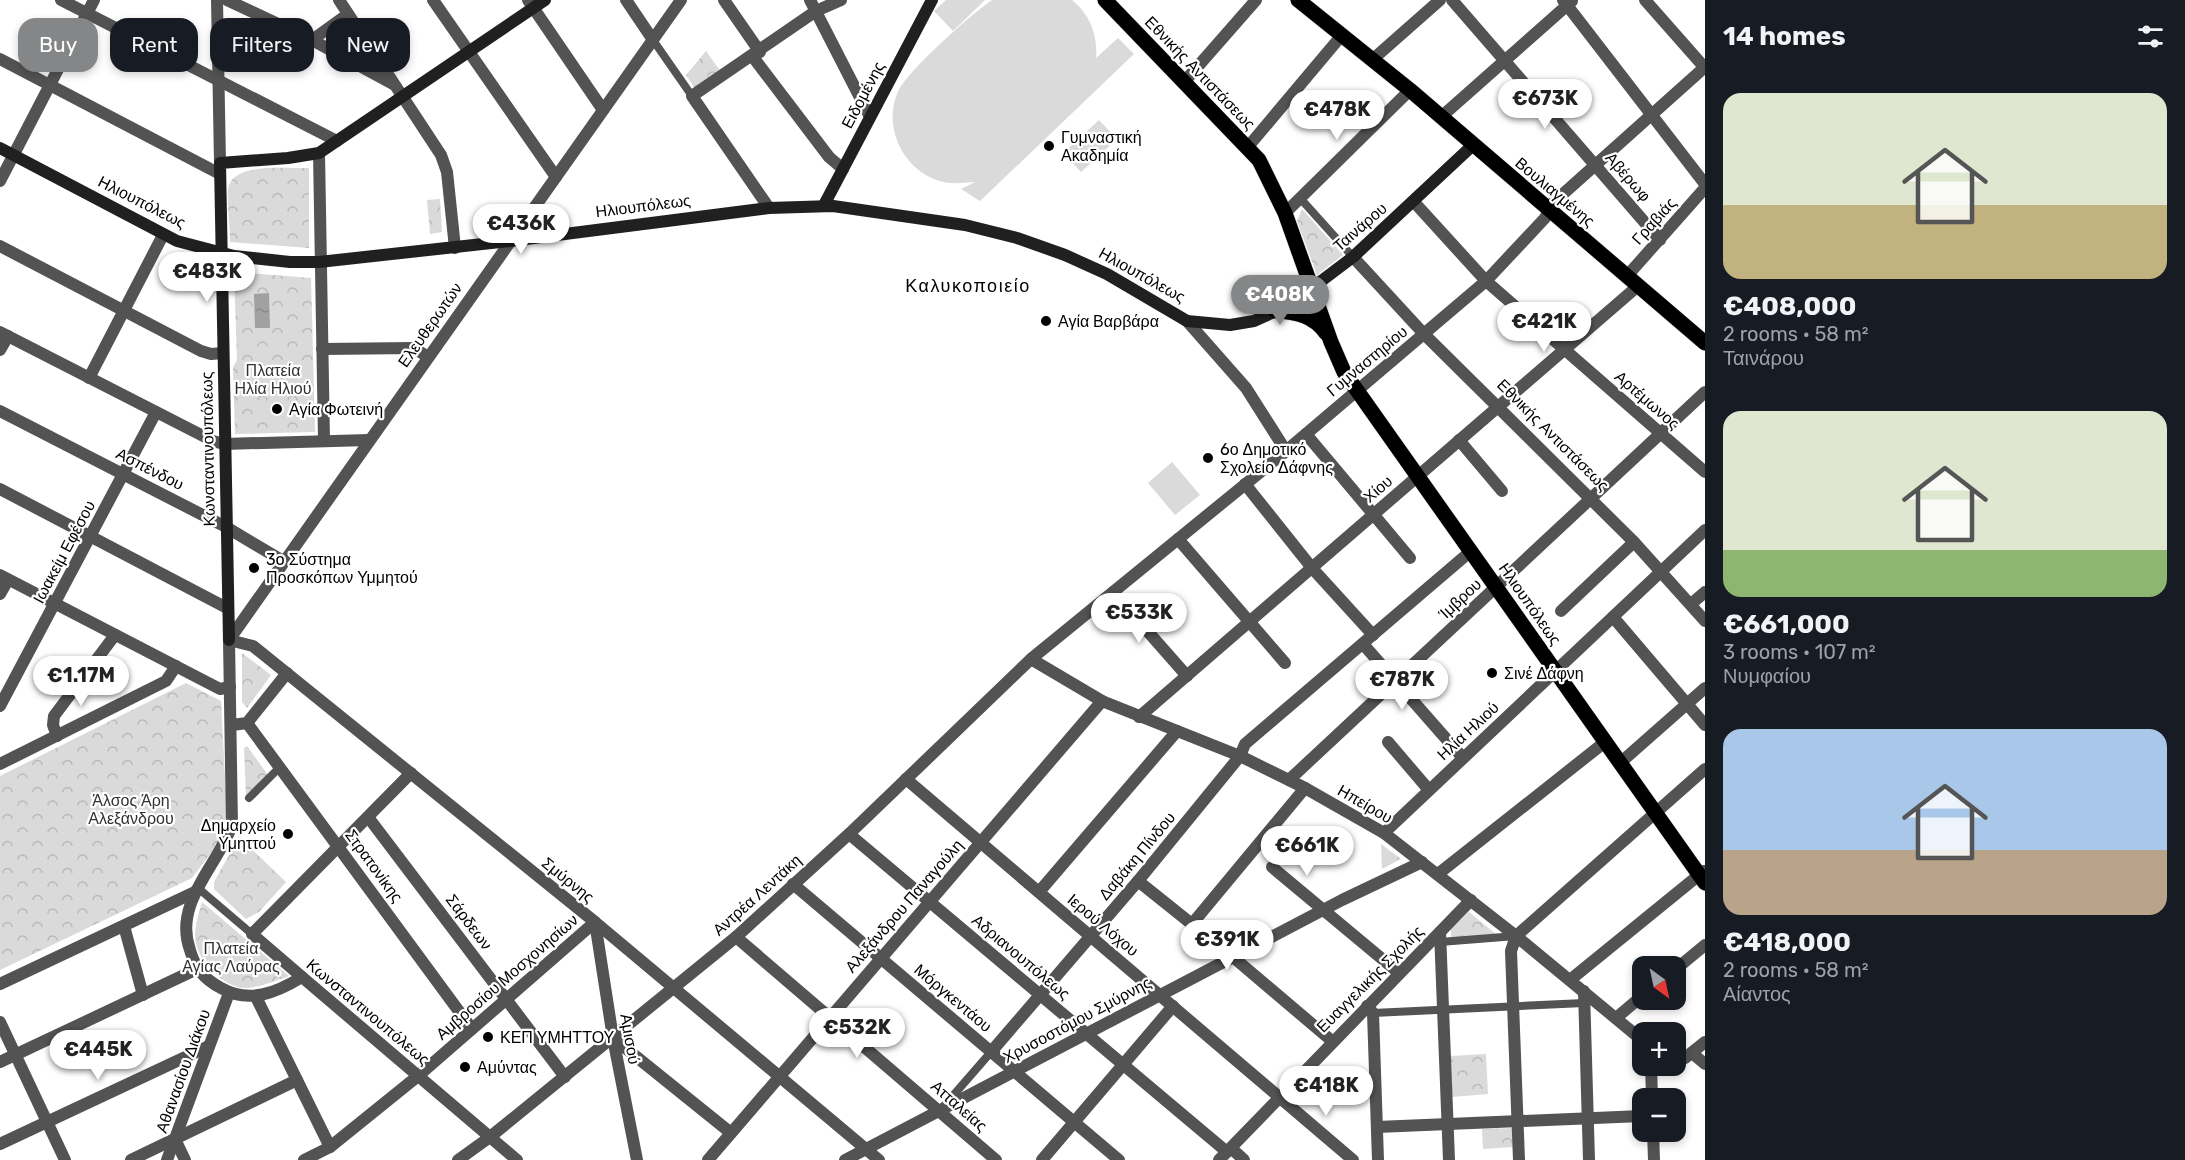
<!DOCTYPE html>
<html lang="en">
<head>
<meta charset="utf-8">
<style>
	:root { --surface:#171b24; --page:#242831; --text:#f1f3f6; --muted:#9ea1a6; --accent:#858687 }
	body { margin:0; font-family:Rubik,sans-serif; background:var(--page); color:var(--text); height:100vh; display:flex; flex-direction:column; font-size:22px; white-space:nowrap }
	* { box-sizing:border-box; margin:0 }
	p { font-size:20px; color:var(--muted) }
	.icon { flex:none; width:33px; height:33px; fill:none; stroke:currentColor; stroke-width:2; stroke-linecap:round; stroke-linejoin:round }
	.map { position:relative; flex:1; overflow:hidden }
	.sheet { display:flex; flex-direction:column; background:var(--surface); width:480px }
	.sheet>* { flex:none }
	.banner { position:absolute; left:18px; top:18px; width:570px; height:54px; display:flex; gap:12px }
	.needle { width:39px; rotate:147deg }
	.controls { position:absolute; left:1632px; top:956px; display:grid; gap:12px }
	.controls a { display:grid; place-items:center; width:54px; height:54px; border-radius:12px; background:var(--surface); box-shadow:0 3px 9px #0003; font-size:30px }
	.price { position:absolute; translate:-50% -51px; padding:0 14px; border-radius:21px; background:#fff; color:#222; font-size:20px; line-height:39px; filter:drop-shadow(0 2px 3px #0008) }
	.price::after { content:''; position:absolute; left:50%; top:36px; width:18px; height:14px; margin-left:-9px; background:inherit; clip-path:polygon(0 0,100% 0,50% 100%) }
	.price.on { background:var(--accent); color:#fff }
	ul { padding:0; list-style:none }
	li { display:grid; align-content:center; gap:12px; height:318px; padding:0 18px }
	li span { display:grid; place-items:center; height:186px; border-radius:18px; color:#555 }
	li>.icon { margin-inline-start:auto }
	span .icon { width:108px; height:108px; fill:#fffc; stroke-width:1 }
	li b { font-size:26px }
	h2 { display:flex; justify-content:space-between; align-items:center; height:72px; padding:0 18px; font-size:26px }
	.tag { padding:0 21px; border-radius:18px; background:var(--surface); box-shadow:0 3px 9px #0003; font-size:21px; line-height:54px }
	.tag.on { background:var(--accent); color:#fff }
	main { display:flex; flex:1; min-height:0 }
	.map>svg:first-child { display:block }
	.park { fill:url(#park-crowns) }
	.pitch { fill:#dadada }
	.water { fill:url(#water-ripples) }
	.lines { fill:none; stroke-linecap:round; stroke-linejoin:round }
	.primary-casing { stroke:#dbdbdb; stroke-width:16 }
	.pedestrian { stroke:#535353; stroke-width:8 }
	.minor { stroke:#535353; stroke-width:12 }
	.tertiary { stroke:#535353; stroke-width:12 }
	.secondary { stroke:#202020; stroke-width:12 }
	.primary { stroke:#000; stroke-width:15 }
	.poi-dot { fill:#000; stroke:#fff; stroke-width:2 }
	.labels { text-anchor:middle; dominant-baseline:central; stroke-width:4.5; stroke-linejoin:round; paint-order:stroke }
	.street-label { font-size:16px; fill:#000; stroke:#fff }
	.poi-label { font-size:16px; fill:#000; stroke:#fff; text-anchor:start }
	.park-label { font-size:16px; fill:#313131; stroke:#fff }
	.neighbourhood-label { font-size:18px; letter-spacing:1.5px; fill:#000; stroke:#fff }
</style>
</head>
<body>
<main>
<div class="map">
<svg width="1705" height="1160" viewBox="0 0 1705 1160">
	<defs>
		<pattern id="park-crowns" width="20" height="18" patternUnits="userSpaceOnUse" patternTransform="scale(1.5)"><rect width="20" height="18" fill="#dadada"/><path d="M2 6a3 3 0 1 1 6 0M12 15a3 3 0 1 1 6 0" fill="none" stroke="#b9b9b9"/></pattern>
		<pattern id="water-ripples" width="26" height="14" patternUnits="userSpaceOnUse" patternTransform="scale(1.5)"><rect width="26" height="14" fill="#a1a1a1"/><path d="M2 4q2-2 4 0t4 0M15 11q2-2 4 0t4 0" fill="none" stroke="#898989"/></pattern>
	</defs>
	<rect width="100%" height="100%" fill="#fff"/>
	<!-- park -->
	<g class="park">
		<path d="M706,51L721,72L696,90L686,75Z"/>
		<path d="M309,168V248L230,242C230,225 227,206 228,189C232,161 288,169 309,168Z"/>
		<path d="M440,199L442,232L430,234L427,200Z"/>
		<path d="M1302,209L1343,255L1317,275L1297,221Z"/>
		<path d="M234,272L311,278L315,432L235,434L233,367L237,360Z"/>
		<path d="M242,653L271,675L247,708L242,702Z"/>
		<path d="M186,683L221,701L227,814L217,845L192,878L0,970V776Z"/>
		<path d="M247,746L268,775L246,797L244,748Z"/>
		<path d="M239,837L286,882L259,912L246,919L214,889V882Z"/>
		<path d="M1381,844L1401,859L1382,869Z"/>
		<path d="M202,902L289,976C275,981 259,988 243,988C223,986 201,963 196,944C193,930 198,916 202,902Z"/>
		<path d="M1469,912L1497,935L1451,939V929Z"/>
		<path d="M1486,1054L1488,1094L1452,1097L1450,1056Z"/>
		<path d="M1513,1128V1147L1483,1149L1482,1129Z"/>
	</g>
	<!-- pitch -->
	<g class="pitch">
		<path d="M946,0H985L953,31L934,11Z"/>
		<path d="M992,0H1072C1090,14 1098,36 1096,58L1118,38L1134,54L980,201L961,189L975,182C960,183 947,185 934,179C899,165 881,119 901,86C915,65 970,15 992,0Z"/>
		<path d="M1099,120L1117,139L1081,172L1063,153Z"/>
		<path d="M1172,462L1200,495L1175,515L1148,483Z"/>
	</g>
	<!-- water -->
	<path class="water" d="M269,293L270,328H255L254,294Z"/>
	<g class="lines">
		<!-- primary casing -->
		<g class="primary-casing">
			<g id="primary">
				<path d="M1105,0L1259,160L1285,213L1331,342L1344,372L1705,883"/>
				<path d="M1298,0L1410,90L1705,343"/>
				<path d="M1276,311C1296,312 1313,315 1326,333"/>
			</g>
		</g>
		<!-- pedestrian -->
		<g class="pedestrian">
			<path d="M653,40L692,96"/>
			<path d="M1300,198L1353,257"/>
			<path d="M249,798L279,768"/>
			<path d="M198,888L252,934"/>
			<path d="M1440,942L1516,936"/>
			<path d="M1373,1013L1584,1003"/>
			<path d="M944,1106L991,1052"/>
		</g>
		<!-- minor -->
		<g class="minor">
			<path d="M61,0L337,141"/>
			<path d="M227,0L312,40L393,84"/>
			<path d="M339,0L441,155L447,172L455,248"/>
			<path d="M433,0L556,177"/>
			<path d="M528,0L603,110"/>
			<path d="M626,0L653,40"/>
			<path d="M724,0L760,52"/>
			<path d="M810,0L870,117"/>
			<path d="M1452,0L1660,240"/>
			<path d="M1563,0L1705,184"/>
			<path d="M1645,0L1705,68"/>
			<path d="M312,40L348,14"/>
			<path d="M753,57L829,157L843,169"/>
			<path d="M0,59L220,174"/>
			<path d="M1372,60L1440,0"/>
			<path d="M1185,81L1256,0"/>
			<path d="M1441,117L1572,1"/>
			<path d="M1247,148L1342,35"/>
			<path d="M319,153L324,440"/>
			<path d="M13,156L94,0"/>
			<path d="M1414,202L1486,281L1705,472"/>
			<path d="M769,208L692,96L816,11L841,0"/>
			<path d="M1285,213L1410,90"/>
			<path d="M0,246L201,351L211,354L223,353"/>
			<path d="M1353,257L1424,334L1634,542L1705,621"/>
			<path d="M1187,321L1246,388L1286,451"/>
			<path d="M0,332L213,441L224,444L369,440"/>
			<path d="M322,349L414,348L428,357"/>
			<path d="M0,350L8,336"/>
			<path d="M89,378L163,235"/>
			<path d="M0,411L226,527L283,561"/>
			<path d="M1306,434L1410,558"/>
			<path d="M1459,440L1502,491"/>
			<path d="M1245,484L1312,568L1373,635"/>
			<path d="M0,489L227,608"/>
			<path d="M1178,539L1285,663"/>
			<path d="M0,575L220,689L230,687"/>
			<path d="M1113,592L1187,676"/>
			<path d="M0,594L8,580"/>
			<path d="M1691,604L1705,592"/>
			<path d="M1561,611L1634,542"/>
			<path d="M1613,617L1705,725"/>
			<path d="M1363,644L1463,758"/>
			<path d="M1031,659L1102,701"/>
			<path d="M0,706L156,412"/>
			<path d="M1139,717L1638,286"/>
			<path d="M247,723L472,1029"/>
			<path d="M232,725L247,723L287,673"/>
			<path d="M57,736L53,725L54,716L115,635"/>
			<path d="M1388,742L1429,790"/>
			<path d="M1620,763L1705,688"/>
			<path d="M0,764L166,681L176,666"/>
			<path d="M906,779L1353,1160"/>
			<path d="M1289,780L1705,392"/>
			<path d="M368,817L565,1077"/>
			<path d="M1384,833L1705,530"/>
			<path d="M849,834L1227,1152"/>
			<path d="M1272,867L1399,973"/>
			<path d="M1438,874L1605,742"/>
			<path d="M1138,881L1233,957L1332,1041"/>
			<path d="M793,884L1119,1160"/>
			<path d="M1039,892L1177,731"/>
			<path d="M1192,924L1305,788"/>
			<path d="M124,926L143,995"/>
			<path d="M1440,932L1449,1160"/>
			<path d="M736,937L996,1160"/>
			<path d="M1676,969L1705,945"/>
			<path d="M302,977L252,934L411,773"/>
			<path d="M1570,980L1704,871"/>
			<path d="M0,984L195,892"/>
			<path d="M1584,991L1589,1160"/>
			<path d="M256,997L330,1147"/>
			<path d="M1367,1006L1373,1013L1378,1160"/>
			<path d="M1616,1018L1642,996"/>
			<path d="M0,1022L65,1160"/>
			<path d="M613,1038L731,1133"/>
			<path d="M991,1052L1138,881L1240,756L1245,744L1471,551"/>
			<path d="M1692,1053L1705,1064"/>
			<path d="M0,1062L197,969"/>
			<path d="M1651,1065L1652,1098"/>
			<path d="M1377,1127L1642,1116"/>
			<path d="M1653,1131L1654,1160"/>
			<path d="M490,1137L736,937L849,834L1031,659L1286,451L1486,281L1545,218L1554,202L1705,67"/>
			<path d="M175,1139L185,1160"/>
			<path d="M0,1144L209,1046"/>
			<path d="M1231,1148L1244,1160"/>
			<path d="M131,1160L297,1080"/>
			<path d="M304,1160L330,1147L418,1076L595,922L879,1160"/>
			<path d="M1042,1160L1173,1006"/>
			<path d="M1219,1160L1471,900"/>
			<path d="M1519,1160L1511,951L1516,936L1705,769"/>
		</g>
		<!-- tertiary -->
		<g class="tertiary">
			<path d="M217,0L220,163"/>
			<path d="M0,181L13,156"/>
			<path d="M1627,276L1705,188"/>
			<path d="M229,640L681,0"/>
			<path d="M229,640L232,825C217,867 173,903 190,950C195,968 204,979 221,988C249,1004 276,993 302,977L517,1160"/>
			<path d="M229,640L253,646L595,922L613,1038L637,1160"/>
			<path d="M1676,1061L1685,1058L1705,1042"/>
			<path d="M167,1160L229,993"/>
			<path d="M458,1160L490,1137"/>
			<path d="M708,1160L1102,701L1240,756L1305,788L1384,833L1516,936L1642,1040"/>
			<path d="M845,1160L1342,900L1422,862"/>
		</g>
		<!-- secondary -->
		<g class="secondary">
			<path d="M0,148L177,241L234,256L290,262H319L510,241L769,208L833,206L965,225L1017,238L1065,255L1107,274L1187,321L1230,325L1254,321L1276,311L1312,288L1353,257L1473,145"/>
			<path d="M824,205L932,0"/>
			<path d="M229,640L220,163L288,158L319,153L545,0"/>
		</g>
		<!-- primary -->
		<use href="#primary" class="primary"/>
	</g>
	<!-- markers -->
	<g class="poi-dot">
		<circle cx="1049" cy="146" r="6"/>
		<circle cx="1046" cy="321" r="6"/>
		<circle cx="277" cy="409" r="6"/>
		<circle cx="1208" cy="458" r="6"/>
		<circle cx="254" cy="568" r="6"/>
		<circle cx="1492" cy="673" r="6"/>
		<circle cx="288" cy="834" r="6"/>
		<circle cx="488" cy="1037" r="6"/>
		<circle cx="465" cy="1067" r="6"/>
	</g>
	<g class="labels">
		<!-- street labels -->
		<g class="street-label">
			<text transform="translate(1200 73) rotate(46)">Εθνικής Αντιστάσεως</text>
			<text transform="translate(863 95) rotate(-62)">Ειδομένης</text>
			<text transform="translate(1628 177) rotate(49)">Αβέρωφ</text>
			<text transform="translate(1555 192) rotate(40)">Βουλιαγμένης</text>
			<text transform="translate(142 202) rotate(27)">Ηλιουπόλεως</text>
			<text transform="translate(643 206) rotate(-7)">Ηλιουπόλεως</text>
			<text transform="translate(1654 221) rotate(-48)">Γραβιάς</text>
			<text transform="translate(1360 227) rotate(-41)">Ταινάρου</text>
			<text transform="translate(1142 275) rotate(29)">Ηλιουπόλεως</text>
			<text transform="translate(430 325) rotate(-55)">Ελευθερωτών</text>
			<text transform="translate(1367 361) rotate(-40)">Γυμναστηρίου</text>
			<text transform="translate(1647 400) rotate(41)">Αρτέμωνος</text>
			<text transform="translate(1553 435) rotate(45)">Εθνικής Αντιστάσεως</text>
			<text transform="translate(208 449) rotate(-91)">Κωνσταντινουπόλεως</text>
			<text transform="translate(150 469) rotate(27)">Ασπένδου</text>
			<text transform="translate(1378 489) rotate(-41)">Χίου</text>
			<text transform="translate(64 552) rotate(-62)">Ιωακείμ Εφέσου</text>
			<text transform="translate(1460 599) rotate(-43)">Ίμβρου</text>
			<text transform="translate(1530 604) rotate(55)">Ηλιουπόλεως</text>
			<text transform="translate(1468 731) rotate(-43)">Ηλία Ηλιού</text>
			<text transform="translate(1365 804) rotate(30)">Ηπείρου</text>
			<text transform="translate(1137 856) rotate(-50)">Δαβάκη Πίνδου</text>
			<text transform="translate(374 866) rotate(54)">Στρατονίκης</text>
			<text transform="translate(568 880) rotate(39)">Σμύρνης</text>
			<text transform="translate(757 895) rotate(-42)">Αντρέα Λεντάκη</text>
			<text transform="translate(904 906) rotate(-49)">Αλεξάνδρου Παναγούλη</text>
			<text transform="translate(469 922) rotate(53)">Σάρδεων</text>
			<text transform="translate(1103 925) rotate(40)">Ιερού Λόχου</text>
			<text transform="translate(1021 957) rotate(40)">Αδριανουπόλεως</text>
			<text transform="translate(507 977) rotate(-41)">Αμβροσίου Μοσχονησίων</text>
			<text transform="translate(1370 979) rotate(-45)">Ευαγγελικής Σχολής</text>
			<text transform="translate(953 998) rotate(40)">Μόργκεντάου</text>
			<text transform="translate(368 1012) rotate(40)">Κωνσταντινουπόλεως</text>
			<text transform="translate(1077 1020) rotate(-28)">Χρυσοστόμου Σμύρνης</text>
			<text transform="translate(630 1039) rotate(80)">Αμισού</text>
			<text transform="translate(183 1071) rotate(-70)">Αθανασίου Διάκου</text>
			<text transform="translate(959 1106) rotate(41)">Ατταλείας</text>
		</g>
		<!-- poi labels -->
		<g class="poi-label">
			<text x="1061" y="137">Γυμναστική<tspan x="1061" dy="18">Ακαδημία</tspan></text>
			<text x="1058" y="321">Αγία Βαρβάρα</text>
			<text x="289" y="409">Αγία Φωτεινή</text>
			<text x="1220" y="449">6ο Δημοτικό<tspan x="1220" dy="18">Σχολείο Δάφνης</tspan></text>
			<text x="266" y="559">3o Σύστημα<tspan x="266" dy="18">Προσκόπων Υμμητού</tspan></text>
			<text x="1504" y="673">Σινέ Δάφνη</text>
			<text x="276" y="825" text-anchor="end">Δημαρχείο<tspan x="276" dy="18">Υμηττού</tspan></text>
			<text x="500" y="1037">ΚΕΠ ΥΜΗΤΤΟΥ</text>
			<text x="477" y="1067">Αμύντας</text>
		</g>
		<!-- park labels -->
		<g class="park-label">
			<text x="273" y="370">Πλατεία<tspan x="273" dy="18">Ηλία Ηλιού</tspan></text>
			<text x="131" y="800">Άλσος Άρη<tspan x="131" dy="18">Αλεξάνδρου</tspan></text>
			<text x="231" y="948">Πλατεία<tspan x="231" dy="18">Αγίας Λαύρας</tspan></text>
		</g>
		<!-- neighbourhood labels -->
		<g class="neighbourhood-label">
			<text x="968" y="286">Καλυκοποιείο</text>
		</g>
	</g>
</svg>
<div class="controls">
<a><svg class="needle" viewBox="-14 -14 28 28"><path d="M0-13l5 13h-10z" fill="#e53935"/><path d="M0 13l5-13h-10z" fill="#9ea1a6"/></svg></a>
<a>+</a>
<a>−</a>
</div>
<b class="price" style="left:1545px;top:130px">€673K</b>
<b class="price" style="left:1337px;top:141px">€478K</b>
<b class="price" style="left:521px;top:255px">€436K</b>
<b class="price" style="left:207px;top:303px">€483K</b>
<b class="price on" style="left:1280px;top:326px">€408K</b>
<b class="price" style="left:1544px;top:353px">€421K</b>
<b class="price" style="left:1139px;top:644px">€533K</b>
<b class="price" style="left:81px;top:707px">€1.17M</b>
<b class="price" style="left:1402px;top:711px">€787K</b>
<b class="price" style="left:1307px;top:877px">€661K</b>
<b class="price" style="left:1227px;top:971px">€391K</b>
<b class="price" style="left:857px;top:1059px">€532K</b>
<b class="price" style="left:98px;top:1081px">€445K</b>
<b class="price" style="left:1326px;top:1117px">€418K</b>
<div class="banner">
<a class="tag on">Buy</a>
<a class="tag">Rent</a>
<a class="tag">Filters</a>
<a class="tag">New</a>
</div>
</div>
<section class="sheet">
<h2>14 homes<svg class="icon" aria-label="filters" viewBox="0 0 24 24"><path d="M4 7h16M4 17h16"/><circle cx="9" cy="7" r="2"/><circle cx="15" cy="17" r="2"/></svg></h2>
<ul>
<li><span style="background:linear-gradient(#dfe7d0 60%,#c2b280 0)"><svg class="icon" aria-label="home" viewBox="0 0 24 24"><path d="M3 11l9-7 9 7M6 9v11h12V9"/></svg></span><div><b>€408,000</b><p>2 rooms · 58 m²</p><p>Ταινάρου</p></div></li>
<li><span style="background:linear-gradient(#dfe7d0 75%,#8fb573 0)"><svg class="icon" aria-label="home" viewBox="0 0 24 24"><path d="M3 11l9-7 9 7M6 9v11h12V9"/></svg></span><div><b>€661,000</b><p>3 rooms · 107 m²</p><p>Νυμφαίου</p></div></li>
<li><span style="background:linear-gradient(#a9c7e8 65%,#b9a48a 0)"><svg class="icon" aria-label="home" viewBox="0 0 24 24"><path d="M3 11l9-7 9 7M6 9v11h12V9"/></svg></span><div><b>€418,000</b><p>2 rooms · 58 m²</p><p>Αίαντος</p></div></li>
</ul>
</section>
</main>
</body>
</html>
